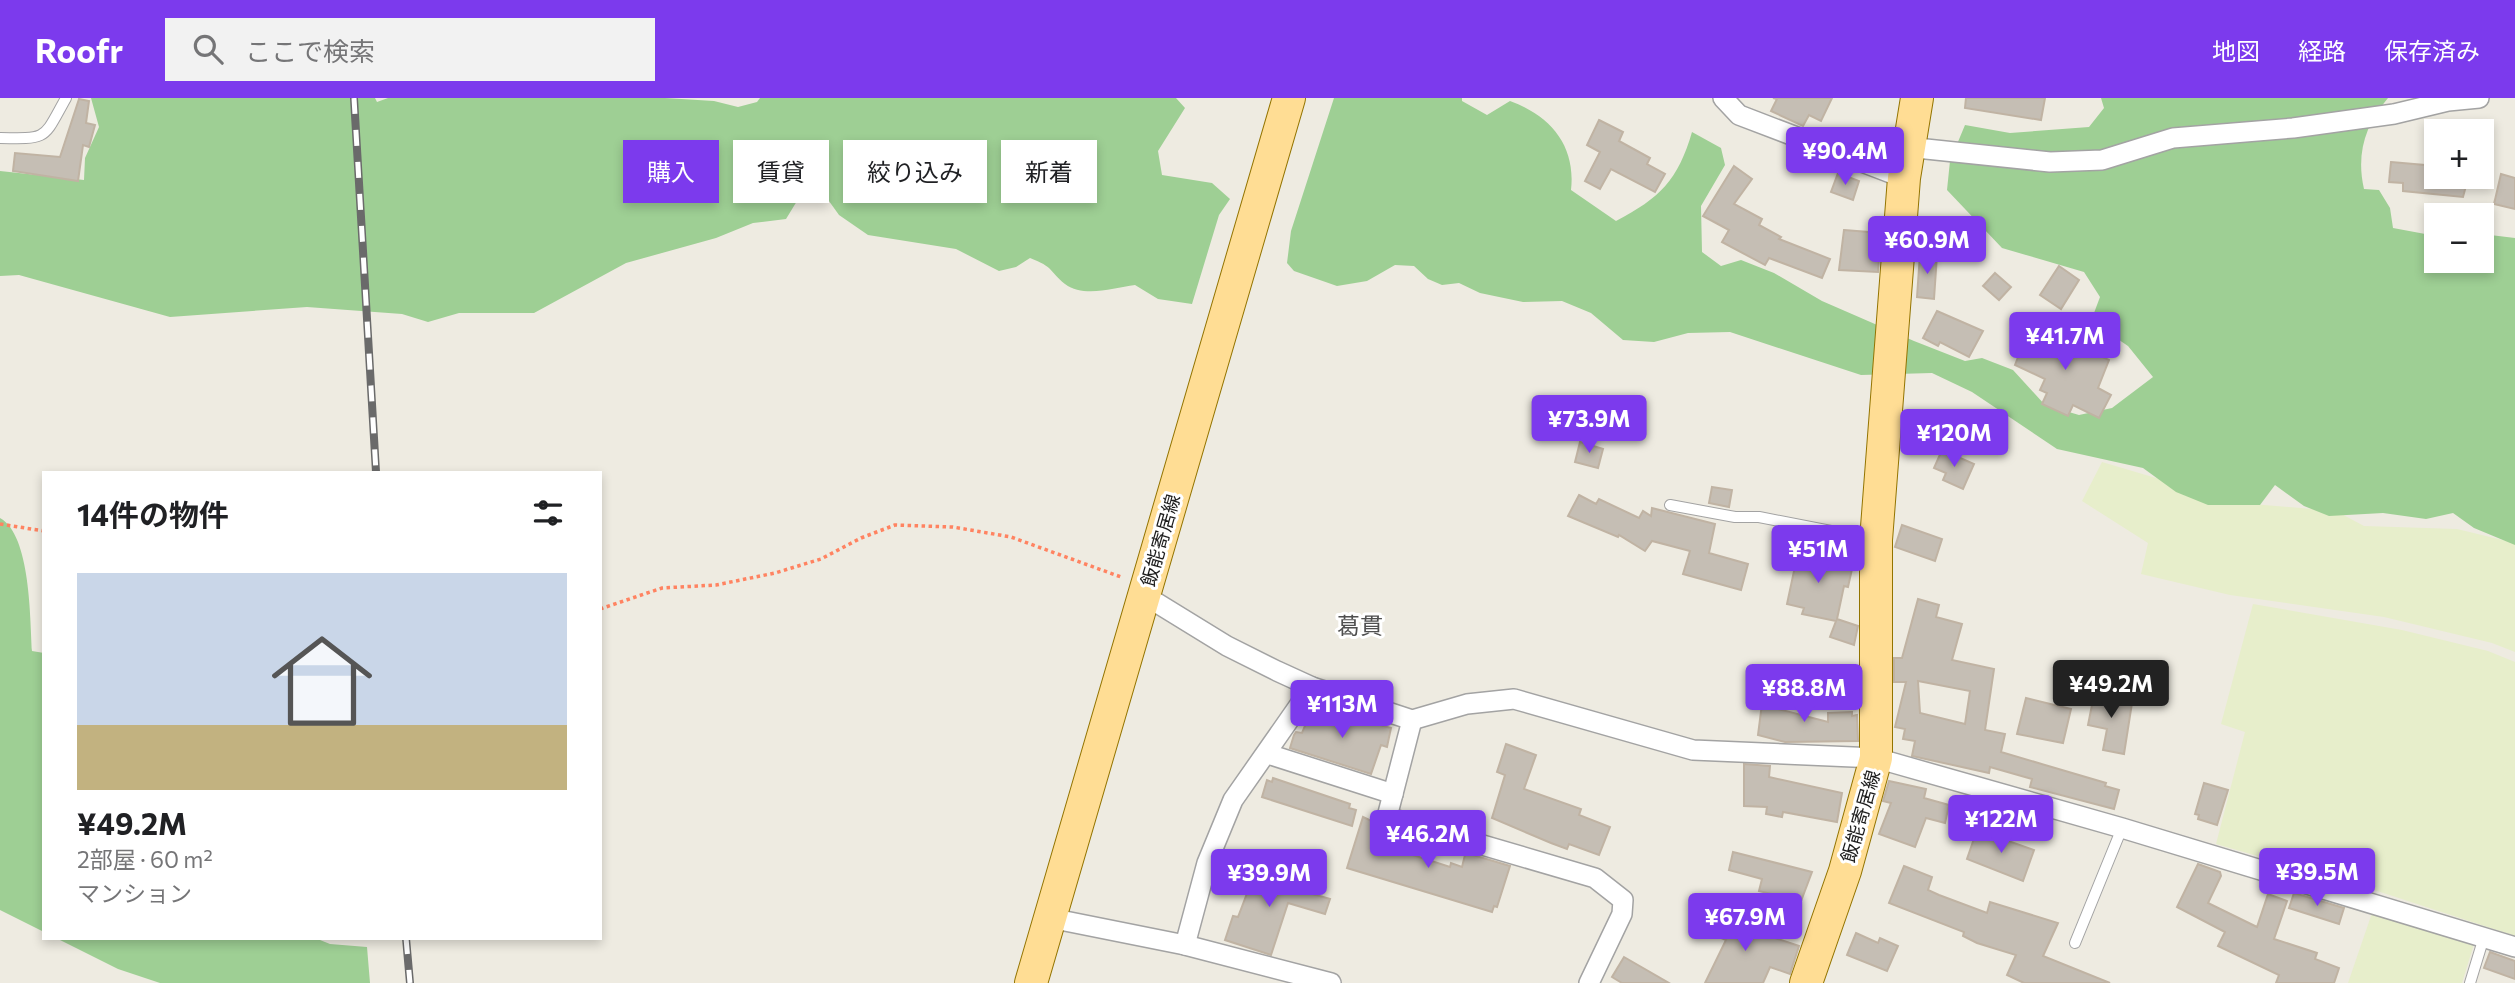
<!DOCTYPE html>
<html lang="ja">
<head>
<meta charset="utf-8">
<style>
	:root { --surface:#fff; --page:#f2f2f2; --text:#202124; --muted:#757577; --line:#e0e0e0; --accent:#7c3aed }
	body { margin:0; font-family:Commissioner,"Noto Sans JP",sans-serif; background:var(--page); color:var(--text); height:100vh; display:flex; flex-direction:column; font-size:26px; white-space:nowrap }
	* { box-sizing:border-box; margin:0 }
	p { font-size:23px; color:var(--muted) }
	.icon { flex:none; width:38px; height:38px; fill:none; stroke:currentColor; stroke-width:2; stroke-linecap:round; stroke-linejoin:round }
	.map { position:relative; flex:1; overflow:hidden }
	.side { position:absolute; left:42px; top:373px; width:560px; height:469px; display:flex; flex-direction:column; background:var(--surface); border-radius:0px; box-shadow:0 4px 10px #0003 }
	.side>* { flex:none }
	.top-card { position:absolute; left:623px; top:42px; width:665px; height:63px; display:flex; gap:14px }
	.controls { position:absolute; left:2424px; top:21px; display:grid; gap:14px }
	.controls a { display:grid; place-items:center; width:70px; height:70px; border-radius:0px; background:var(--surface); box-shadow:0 4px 10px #0003; font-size:35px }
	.price { position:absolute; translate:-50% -60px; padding:0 16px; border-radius:7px; background:var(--accent); color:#fff; font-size:23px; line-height:46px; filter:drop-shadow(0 2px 4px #0008) }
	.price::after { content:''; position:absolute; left:50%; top:42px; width:21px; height:16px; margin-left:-10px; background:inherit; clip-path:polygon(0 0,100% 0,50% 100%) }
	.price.current { background:#222; color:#fff }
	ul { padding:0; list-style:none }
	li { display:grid; align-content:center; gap:14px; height:371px; padding:0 35px }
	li+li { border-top:2px solid var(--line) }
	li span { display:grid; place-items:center; height:217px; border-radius:0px; color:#555 }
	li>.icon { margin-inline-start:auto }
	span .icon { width:126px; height:126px; fill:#fffc; stroke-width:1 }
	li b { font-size:30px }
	h2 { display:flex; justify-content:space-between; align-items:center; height:84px; padding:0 35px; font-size:30px }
	.chip { padding:0 24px; border-radius:0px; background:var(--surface); box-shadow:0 4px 10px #0003; font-size:24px; line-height:63px }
	.chip.current { background:var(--accent); color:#fff }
	header { display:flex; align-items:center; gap:42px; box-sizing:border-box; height:98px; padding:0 35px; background:var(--accent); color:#fff }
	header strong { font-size:33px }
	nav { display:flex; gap:38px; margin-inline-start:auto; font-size:24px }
	.search { width:490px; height:63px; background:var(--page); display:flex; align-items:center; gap:18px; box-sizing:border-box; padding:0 24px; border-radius:0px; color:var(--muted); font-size:26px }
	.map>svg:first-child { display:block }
	.farmland { fill:#e7eecb }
	.forest { fill:#9ecf94 }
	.building { fill:#c5beb4; stroke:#c0b3a3; stroke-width:2; fill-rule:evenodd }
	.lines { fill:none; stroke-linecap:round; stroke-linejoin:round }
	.service-casing { stroke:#a3a3a3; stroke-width:12 }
	.minor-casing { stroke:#a3a3a3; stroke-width:22 }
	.primary-casing { stroke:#937400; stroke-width:34 }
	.path { stroke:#ff8361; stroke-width:3.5; stroke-dasharray:3.5 3.5; stroke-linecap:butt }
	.service { stroke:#fff; stroke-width:10 }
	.minor { stroke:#fff; stroke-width:19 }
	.primary { stroke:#ffdd94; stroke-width:32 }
	.rail-casing { stroke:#6a6a6a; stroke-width:8 }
	.rail { stroke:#fff; stroke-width:5; stroke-dasharray:16; stroke-linecap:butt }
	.labels { text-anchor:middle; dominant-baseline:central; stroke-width:6; stroke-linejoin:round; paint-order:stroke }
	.street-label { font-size:19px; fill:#1c1c1c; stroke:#fff }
	.quarter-label { font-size:23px; fill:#4f4f4f; stroke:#fff }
</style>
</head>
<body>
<header>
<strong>Roofr</strong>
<div class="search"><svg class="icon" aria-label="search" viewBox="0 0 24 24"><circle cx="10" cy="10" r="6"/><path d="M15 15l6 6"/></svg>ここで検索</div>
<nav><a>地図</a><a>経路</a><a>保存済み</a></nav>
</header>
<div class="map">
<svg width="2515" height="885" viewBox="0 0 2515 885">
	<rect width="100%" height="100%" fill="#eeebe1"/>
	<!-- farmland -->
	<g class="farmland">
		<path d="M2102,364L2240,405L2336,413L2364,428L2457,431L2515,445V554L2492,545L2384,519L2230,497L2141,476L2148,445L2082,403Z"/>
		<path d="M2253,506L2402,532L2488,553L2515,564V838L2365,789L2216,746L2245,634L2221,626Z"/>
		<path d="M2372,815L2474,846L2462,885H2348Z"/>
	</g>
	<!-- forest -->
	<g class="forest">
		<path d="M91,0H375L377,4L388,0H665L714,3L738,9L757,4L760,0H1176L1185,10L1158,53L1162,77L1212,85L1230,101L1219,117L1192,206L1158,201L1135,187C1113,190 1084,200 1065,186C1049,173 1054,169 1030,160L1016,169L999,173L956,151L868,137L839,117L811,78L793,73L785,79L797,103L786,121L753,125L716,140L626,165L534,215H459L428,224L402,216L307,209L170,219L19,177L0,178V73L84,82L85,60L99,29Z"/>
		<path d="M1334,0H1462V3L1487,17L1510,3C1551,18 1576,48 1571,92L1616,123C1660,100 1678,82 1692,34L1721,50L1725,67L1701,108L1702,154L1721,168L1741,162L1774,175L1822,203L1914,243L1965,263L1982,260L2013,272L2045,307L2079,317L2112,310L2153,279L2128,248L2091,223L2100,199L2084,174L2002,150L1947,92L1950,63L1965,27L2010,35L2089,29L2104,10L2101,0H2388C2365,27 2356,56 2364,91L2379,92L2390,110L2393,130L2436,138V163H2482V136L2515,140V447L2474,430L2453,415L2426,421L2383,415L2329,418L2304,408L2275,387L2260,407H2208L2176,394L2143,370L2057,351L1972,294L1932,275L1861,277L1730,234L1688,235L1654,244L1623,242L1591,215L1562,203L1523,204L1480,195L1459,185L1442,187L1428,181L1414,168L1395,167L1367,183L1337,188L1294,173L1287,165L1291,133Z"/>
		<path d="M0,420C31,437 30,522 32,553L44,555V834L0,812Z"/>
		<path d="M56,840H315L330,846L367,849L370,885H160L118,871Z"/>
	</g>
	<!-- building -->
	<g class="building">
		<path d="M1773,0H1832L1821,23L1809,17L1803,28L1771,13L1777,1Z"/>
		<path d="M1966,0H2045L2041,22L1965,10Z"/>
		<path d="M79,1L89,3L86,25L95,27L89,49L83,47L78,83L13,73L15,55L60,59Z"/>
		<path d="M1599,22L1623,34L1619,43L1650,60L1647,66L1665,76L1655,94L1611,71L1600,91L1585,83L1600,54L1587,47Z"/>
		<path d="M2391,64L2436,68V79H2462L2460,83L2467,84L2463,99L2403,93V85L2389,84Z"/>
		<path d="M1734,68L1752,81L1734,106L1762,121L1759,127L1781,139L1779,141L1830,161L1822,180L1769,160L1765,167L1722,144L1729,132L1703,118Z"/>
		<path d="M1838,75L1859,83L1853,102L1831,94Z"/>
		<path d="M2501,76L2515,80V111L2494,106Z"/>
		<path d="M1844,132L1881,135L1878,174L1839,172Z"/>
		<path d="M1920,156L1937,157L1934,201L1917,199Z"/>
		<path d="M2059,168L2079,182L2061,211L2040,197Z"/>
		<path d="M1995,175L2011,189L1999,202L1983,188Z"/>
		<path d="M1937,213L1983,233L1969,259L1940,244L1938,248L1923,240Z"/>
		<path d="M2031,226L2109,262L2098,290L2111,297L2099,320L2073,307L2068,318L2042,306L2047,295L2040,292L2045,281L2015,267Z"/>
		<path d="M1580,344L1603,351L1598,370L1575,364Z"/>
		<path d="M1942,352L1974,366L1963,391L1943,382L1946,375L1934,370Z"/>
		<path d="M1712,389L1732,392L1729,409L1709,405Z"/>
		<path d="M1579,397L1596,406L1599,401L1639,420L1643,413L1651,418L1652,410L1715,426L1709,455L1748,466L1741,492L1683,476L1690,453L1652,443L1645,453L1619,437L1618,439L1568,418Z"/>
		<path d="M1902,427L1942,441L1935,463L1895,449Z"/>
		<path d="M1786,432L1814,437L1808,462L1852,471L1848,489L1844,488L1837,521L1858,528L1854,547L1830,539L1836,523L1802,516L1804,510L1787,506L1797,459L1803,461L1780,455Z"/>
		<path d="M1918,501L1939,507L1936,519L1962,526L1952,562L1994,571L1985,632L2005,636L2001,654L2106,685L2105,688L2119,692L2114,711L2030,689L2032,681L1990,669L1989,675L1912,658L1915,643L1903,641L1905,631L1895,629L1906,584H1894V560H1902ZM1918,583L1970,593L1965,626L1920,615Z"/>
		<path d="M1764,590L1780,592L1778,611L1828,624V615L1852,614V618L1857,617L1858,643L1785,644L1758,637Z"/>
		<path d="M2095,592L2111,596L2110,600L2132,605L2124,656L2103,652L2107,631L2088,627Z"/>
		<path d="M2026,600L2071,611L2063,645L2017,636Z"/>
		<path d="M1313,609L1391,630L1387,649L1381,647L1371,676L1290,650L1294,637L1296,634L1302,635Z"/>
		<path d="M1506,646L1536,657L1524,691L1581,711L1579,717L1610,729L1599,757L1569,746L1567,751L1551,745L1492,720L1505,677L1497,674Z"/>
		<path d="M1744,666L1770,668L1769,679L1842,695L1837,724L1783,714L1782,719L1766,716L1767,709L1744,708Z"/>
		<path d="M1273,680L1350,706L1349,710L1356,712L1352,728L1262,699L1267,682L1272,684Z"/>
		<path d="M1889,683L1926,691L1924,700L1949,707L1945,725L1926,720L1915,749L1879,736L1891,705L1883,703Z"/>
		<path d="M2204,685L2228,692L2217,727L2198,721L2199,717L2195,716Z"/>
		<path d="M1964,702L1995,711L1989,732L1957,724Z"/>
		<path d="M1363,719L1395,734L1391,750L1450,769L1451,765L1462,769L1465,757H1473L1510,768L1497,809L1494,808L1492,814L1347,770Z"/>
		<path d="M1977,732L2034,752L2023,783L1967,761Z"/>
		<path d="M1733,754L1812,774L1801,803L1759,793L1762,781L1729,772Z"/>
		<path d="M1259,764L1297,779L1292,790L1330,801L1325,816L1288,805L1271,857L1225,842L1233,818L1238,819Z"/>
		<path d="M2198,766L2220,774L2221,778L2208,805L2257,829L2268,796L2287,803L2274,841L2317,855L2315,861L2339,870L2334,885H2276L2279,877L2218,848L2225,834L2177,809Z"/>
		<path d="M1904,768L1932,779L1928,792L1939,797L1987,815L1990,804L2058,825L2043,858L2110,885H2024L2007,877L2016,857L1977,845L1963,838L1964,834L1889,805Z"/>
		<path d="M2294,795L2344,810L2339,826L2289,810Z"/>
		<path d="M1699,812L1759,837L1760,835L1799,848L1790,876L1770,869L1763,885H1705L1726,842L1693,828Z"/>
		<path d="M1856,835L1878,845L1880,840L1898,848L1887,873L1847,857Z"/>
		<path d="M2490,854L2515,863V881L2484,870Z"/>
		<path d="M1624,859L1669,885H1622L1612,879Z"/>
	</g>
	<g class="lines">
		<!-- service casing -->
		<g class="service-casing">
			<g id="service">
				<path d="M0,40C49,41 43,41 66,0"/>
				<path d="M1670,407L1735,419H1759L1872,441"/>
				<path d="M2075,845L2122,730"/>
				<path d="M2470,885L2484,839"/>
			</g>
		</g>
		<!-- minor casing -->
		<g class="minor-casing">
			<g id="minor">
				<path d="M1723,0L1739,17L1904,80"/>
				<path d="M1907,49L2050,64L2102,62L2173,40L2293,30L2394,16L2448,3L2479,0"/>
				<path d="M1144,497L1227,548L1277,573L1312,589L1412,622L1467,606L1514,601L1693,652L1876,660L2122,730L2515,849"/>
				<path d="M1412,622L1387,719L1595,780L1623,802L1622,816L1589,885"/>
				<path d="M1268,656L1393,696"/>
				<path d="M1050,820L1185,847L1331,885"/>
				<path d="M1185,847L1207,765L1233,702L1312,589"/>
			</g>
		</g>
		<!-- primary casing -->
		<g class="primary-casing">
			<g id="primary">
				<path d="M1031,885L1289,0"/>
				<path d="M1806,885L1845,773L1876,660V442L1904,80L1917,0"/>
			</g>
		</g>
		<!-- path -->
		<g class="path">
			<path d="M0,426L44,433"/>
			<path d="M600,511L662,490L716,487L775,475L821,461L861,440L895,427L953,429L1011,439L1121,479"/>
		</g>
		<!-- service -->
		<use href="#service" class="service"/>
		<!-- minor -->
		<use href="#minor" class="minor"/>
		<!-- primary -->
		<use href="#primary" class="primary"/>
		<!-- rail casing -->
		<g class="rail-casing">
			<g id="rail">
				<path d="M354,0L376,374"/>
				<path d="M406,840L410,885"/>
			</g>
		</g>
		<!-- rail -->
		<use href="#rail" class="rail"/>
	</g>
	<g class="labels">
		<!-- street labels -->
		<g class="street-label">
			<text transform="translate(1160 442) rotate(-74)">飯能寄居線</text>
			<text transform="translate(1860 718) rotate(-74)">飯能寄居線</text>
		</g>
		<!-- quarter labels -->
		<g class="quarter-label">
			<text x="1360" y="527">葛貫</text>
		</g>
	</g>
</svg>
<div class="controls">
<a>+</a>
<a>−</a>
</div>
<b class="price" style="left:1845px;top:89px">¥90.4M</b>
<b class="price" style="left:1927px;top:178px">¥60.9M</b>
<b class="price" style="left:2065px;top:274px">¥41.7M</b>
<b class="price" style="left:1589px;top:357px">¥73.9M</b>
<b class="price" style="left:1954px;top:371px">¥120M</b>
<b class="price" style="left:1818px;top:487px">¥51M</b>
<b class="price current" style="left:2111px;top:622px">¥49.2M</b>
<b class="price" style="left:1804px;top:626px">¥88.8M</b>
<b class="price" style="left:1342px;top:642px">¥113M</b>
<b class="price" style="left:2001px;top:757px">¥122M</b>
<b class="price" style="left:1428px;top:772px">¥46.2M</b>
<b class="price" style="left:2317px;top:810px">¥39.5M</b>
<b class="price" style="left:1269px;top:811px">¥39.9M</b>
<b class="price" style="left:1745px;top:855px">¥67.9M</b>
<div class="top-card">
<a class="chip current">購入</a>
<a class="chip">賃貸</a>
<a class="chip">絞り込み</a>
<a class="chip">新着</a>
</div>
<section class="side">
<h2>14件の物件<svg class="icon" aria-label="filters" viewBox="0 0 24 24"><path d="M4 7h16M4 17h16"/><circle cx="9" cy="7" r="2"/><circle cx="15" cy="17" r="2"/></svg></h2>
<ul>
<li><span style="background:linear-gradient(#c9d6e8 70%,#c2b280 0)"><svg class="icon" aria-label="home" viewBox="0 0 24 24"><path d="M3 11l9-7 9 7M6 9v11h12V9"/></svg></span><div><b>¥49.2M</b><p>2部屋 · 60 m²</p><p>マンション</p></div></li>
</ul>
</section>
</div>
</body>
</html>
